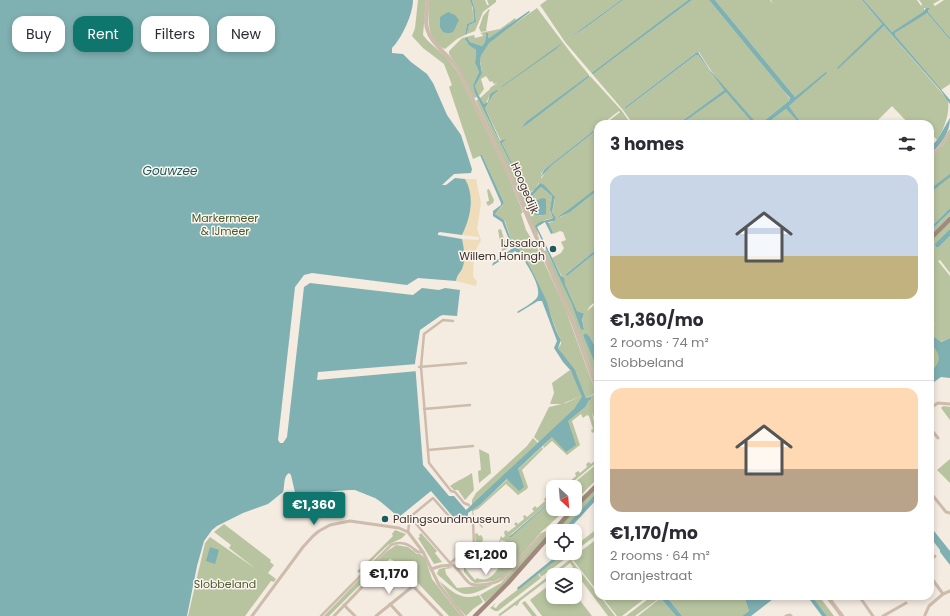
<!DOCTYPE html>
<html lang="en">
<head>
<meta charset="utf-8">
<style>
	:root { --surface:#fff; --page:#f2f2f3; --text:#2b2b33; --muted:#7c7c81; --line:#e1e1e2; --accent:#0f766e }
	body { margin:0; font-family:Poppins,sans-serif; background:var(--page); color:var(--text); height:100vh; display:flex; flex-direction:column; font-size:15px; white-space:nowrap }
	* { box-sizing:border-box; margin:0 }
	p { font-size:13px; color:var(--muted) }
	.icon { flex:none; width:22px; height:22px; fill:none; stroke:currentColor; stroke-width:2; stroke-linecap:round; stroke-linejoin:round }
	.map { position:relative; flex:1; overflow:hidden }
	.sheet { position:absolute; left:594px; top:120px; width:340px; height:480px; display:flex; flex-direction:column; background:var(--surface); border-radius:12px; box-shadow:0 2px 6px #0003 }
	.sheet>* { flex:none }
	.hud { position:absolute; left:12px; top:16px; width:380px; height:36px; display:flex; gap:8px }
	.needle { width:26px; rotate:154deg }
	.controls { position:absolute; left:546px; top:480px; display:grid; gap:8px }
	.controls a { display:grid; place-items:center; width:36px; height:36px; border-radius:8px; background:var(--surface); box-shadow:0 2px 6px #0003; font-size:20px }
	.price { position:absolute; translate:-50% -34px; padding:0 9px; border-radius:4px; background:#fff; color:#222; font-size:13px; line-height:26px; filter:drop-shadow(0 1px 2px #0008) }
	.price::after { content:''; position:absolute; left:50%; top:24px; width:12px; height:9px; margin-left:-6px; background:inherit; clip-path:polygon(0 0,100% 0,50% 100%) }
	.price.selected { background:var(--accent); color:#fff }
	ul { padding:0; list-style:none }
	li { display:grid; align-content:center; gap:8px; height:212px; padding:0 16px }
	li+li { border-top:1px solid var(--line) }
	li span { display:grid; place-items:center; height:124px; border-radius:12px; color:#555 }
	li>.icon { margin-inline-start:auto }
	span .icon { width:72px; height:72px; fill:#fffc; stroke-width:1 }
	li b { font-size:17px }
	h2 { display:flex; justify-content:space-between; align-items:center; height:48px; padding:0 16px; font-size:17px }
	.chip { padding:0 14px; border-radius:12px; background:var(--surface); box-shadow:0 2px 6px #0003; font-size:14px; line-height:36px }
	.chip.selected { background:var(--accent); color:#fff }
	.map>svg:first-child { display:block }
	.green { fill:#b8c4a0; fill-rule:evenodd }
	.sand { fill:#efdcb8 }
	.water { fill:#7fb0b2 }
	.pier { fill:#f4ebe1 }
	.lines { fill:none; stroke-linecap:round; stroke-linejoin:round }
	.pedestrian { stroke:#cdbbac; stroke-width:2.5 }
	.minor { stroke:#cdbbac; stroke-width:3 }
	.tertiary { stroke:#cdbbac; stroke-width:4 }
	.secondary { stroke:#a18a7d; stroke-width:4.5 }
	.poi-dot { fill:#1f5a5e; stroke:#fbf5ee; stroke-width:1.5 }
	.labels { text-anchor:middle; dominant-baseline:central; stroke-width:3; stroke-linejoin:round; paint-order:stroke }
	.street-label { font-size:11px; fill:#3b302b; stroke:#fbf5ee }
	.park-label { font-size:11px; fill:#4a5a2e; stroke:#fbf5ee }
	.poi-label { font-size:11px; fill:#3b302b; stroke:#fbf5ee; text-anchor:end }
	.water-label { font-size:12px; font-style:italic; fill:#1f5a5e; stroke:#fbf5ee }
</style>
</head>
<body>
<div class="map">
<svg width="950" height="616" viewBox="0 0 950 616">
	<rect width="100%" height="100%" fill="#f4ebe1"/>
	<!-- green -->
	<g class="green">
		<path d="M418,0H426L423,35L428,41L446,57L457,71L507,173L523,212L521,214L526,230L539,251L565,308L596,393L587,397L596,394H597L594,396V397L598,396V427L592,413C594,423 598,432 598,442H595L594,440L597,439L594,432L592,433L591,430L593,429L589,416L587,415L583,418L581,414L572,421L580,445L567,455L552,441L544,448L543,446L590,397L586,398L576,373L558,348L561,344V340C554,328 551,313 545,299C539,285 532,271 525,257H524L521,251L511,240L505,221L495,214L502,206L504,203L482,155L473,159L449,87L452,85L444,64L423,48L412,36L415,28Z"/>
		<path d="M429,0H470L472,5L474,21L467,24L465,35L457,39L445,49C426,42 428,16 429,0Z"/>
		<path d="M472,0H485L487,5H489L487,0H496V2L483,12L475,31L467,34L469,25L476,22L475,10Z"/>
		<path d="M547,0H621L566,40L585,28L623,0H688L593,74L692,0H709L783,90L790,99V100L760,124H758L740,108L750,120L746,124H681L723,93L726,91L730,96C720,81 708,68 699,52H697L624,108L625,109L696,55H698L724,90L678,124H633L623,110L565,42L540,5Z"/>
		<path d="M715,0H770L773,4L771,0H862L882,24L837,69L884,26L948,100C950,114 944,129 937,140L930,132V124H909L892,106L877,121L879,124H802L789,106L826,73L795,97Z"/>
		<path d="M864,0H917L921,6L922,4L919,0H940L933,4L935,6L944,0H950V38L928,12V8H924V12L892,32Z"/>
		<path d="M537,8L571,53L589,75L521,127L529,123L590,76L622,111L631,124H605L620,112L619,111L602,124H598V127L544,170L541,174V179L546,171L551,166L598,129V187L568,211L559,216L560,217L569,213L598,190V248L565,275L567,276L598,251V300L590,306L587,311L598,302V348C592,345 592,337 586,333L583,335L597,365L598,387L573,318L543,252L546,250L573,304L581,330L584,328L582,318L584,315L577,311L565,284C562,275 556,266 552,258L561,253L564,248L561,242L566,240L563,232L560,231L553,234L548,223L555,221L556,218L552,212L555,199L553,195L539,183L535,189L528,194L526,193L522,183L502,143L503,141H501L485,108L493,95L498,91L490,94L486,104H484L480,98L490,89V88L497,83L494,84L492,81L490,82L486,76L481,79L484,89L479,96L475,86L482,72L480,61L481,56L489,42Z"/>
		<path d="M489,9L490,11H489L486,30L487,31L481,32L479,28L483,16Z"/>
		<path d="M925,13H927L950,40V84L941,90L895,35V33Z"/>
		<path d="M515,18L516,20L489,38H488L487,33H486L485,42L482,46L470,42L467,37L466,41L476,50L475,63L479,72L473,85L477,97L474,98L457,65L449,54V51L462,38L474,35L475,38L483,36L482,34L480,33L500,29Z"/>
		<path d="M478,99L517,176C520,184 521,192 527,198L533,195L541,187L552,196L550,211L553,218L545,220L536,225L538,234L537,235L511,175L476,101ZM546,200V213C536,220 532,210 529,202L534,203L536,201Z"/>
		<path d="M786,109L800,124H766Z"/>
		<path d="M950,133V208L930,228V159L943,145Z"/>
		<path d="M489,189L494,200L493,203L488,206L486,202L489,201L487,190Z"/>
		<path d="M950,212V216L930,236V231Z"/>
		<path d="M950,222V229L935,245L939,247L950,236V273L940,260L938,261L950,276V338L940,342L930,334V325L935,324L930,319V257L934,256V249L932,247L930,249V241Z"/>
		<path d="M501,229L507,249L502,251L498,230Z"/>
		<path d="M930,340C941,354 946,360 930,373Z"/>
		<path d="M570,370C574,375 583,393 582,398C581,406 547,435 539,442L534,437L549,407L566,403L581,396L562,404H550L554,393L552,383Z"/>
		<path d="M943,406L950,407V420L941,408Z"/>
		<path d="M533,438L538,443L472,506V500L476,493L527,446Z"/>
		<path d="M542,447L543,449L522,470L528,487L527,489L518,495L506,484L478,509L473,511L474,516L483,527L482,528L473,517L472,510L481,504Z"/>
		<path d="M479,449L489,454L491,473L479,483L478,471L481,470Z"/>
		<path d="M598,458V461L567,487H563L565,485L564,482L566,481L568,483L576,476L575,473L578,471L580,473L587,467L586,464L589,462L591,464Z"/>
		<path d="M950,459V483L937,470Z"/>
		<path d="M598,463V478L575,501V487H569Z"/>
		<path d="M472,473L474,490L465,500L458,490H454L450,486C458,480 465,478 472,473Z"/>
		<path d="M598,488V491L567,526L562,531H555L595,489Z"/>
		<path d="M553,495V499L509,536L515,533L553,500V509H567L542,531L503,577L494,581L475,583L471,580L464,572V567L467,566L465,568L475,580L477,578C494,586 504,558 509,547L506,545L507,542L501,540L500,542H499L501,536L503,538L505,536L504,532L506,530L508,532L516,526L514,524L516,522L518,524L524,519L523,516L525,515L527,517L534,511L532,509L535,506L537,508L545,501L544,499L546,497L548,499Z"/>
		<path d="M224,524L271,560L270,562L274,565L268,573L276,579L274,582L271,581L245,616H188L205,543L210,537L256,569L229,548L231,545L214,532Z"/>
		<path d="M598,528V534L575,551V546Z"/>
		<path d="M395,530L406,534L402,538L388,545L359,573L357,571L361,568L393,536L392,534Z"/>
		<path d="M421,533L437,551L435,553L442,562L434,564L418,538L420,537L419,535Z"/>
		<path d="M477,533L479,536L481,535L483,538L482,544L467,557H465V555L476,546L475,534Z"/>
		<path d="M548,534L506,583L485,602L480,595L501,583L542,535Z"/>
		<path d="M598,538V592L573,560L572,561L598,594V596H600L615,616H608L572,568L573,567L570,563L520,601L517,606L515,605L500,616L498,615Z"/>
		<path d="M396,545L408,547L417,554H420L425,558L432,579L461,616H449L416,581L401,562L398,563L390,559L367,578L329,616H324L386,552Z"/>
		<path d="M553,549V553H560L552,560L545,550L549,553Z"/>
		<path d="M565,553H573L541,577L539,573Z"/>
		<path d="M449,567L453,568L445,569L446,574L457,588L492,585C461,602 460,593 437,574L439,569Z"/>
		<path d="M538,574L541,578L498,611H495L490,608L496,603L493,607L496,608L499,604Z"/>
		<path d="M439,581C451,590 461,602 479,595L483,602L473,609L466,616L456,605Z"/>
		<path d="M553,582V597H575V594L592,616H542L530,600Z"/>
		<path d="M601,596H648L622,616H617Z"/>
		<path d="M652,596H654L657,600L635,616H626Z"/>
		<path d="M655,596H661L663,601L676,616H638L658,600Z"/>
		<path d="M666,596H744L749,611L742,616H682Z"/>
		<path d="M812,596H819L834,616H827Z"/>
		<path d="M525,601L537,616H532L522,603Z"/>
	</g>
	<!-- sand -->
	<path class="sand" d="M465,179H476L481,203L477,229L481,240L474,254L473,277L477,281L476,286L456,281C457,275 461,273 462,269C465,260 464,248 462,239L478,240L479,239V237L462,235C471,217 475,196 465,179Z"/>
	<!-- water -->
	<g class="water">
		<path d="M0,0H413C413,14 402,38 392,48V53L403,54L411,62L427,74L433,83L447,115L461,135L472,169L471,173L454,174L442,185H446L455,178L465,179C475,196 471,217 462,235L440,232L438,233V235L462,239C464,248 466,260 462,269C460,273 457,275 456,281L418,278L407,285L312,273L304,275L295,287L278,440L280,443H283L287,437L304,287L310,283L413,295L422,288L439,290L445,288L460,290L457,316L443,315L440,316L420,330L415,363L423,465L449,496H454L466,510L574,409L582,397L571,371L563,362L554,348L557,341L542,301H538L518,313L517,312C523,308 531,304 536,299C544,290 528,267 523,258L525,257C533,272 540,287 547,302C551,315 554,329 561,340L558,348L575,370L586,398L591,397V399L588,401L587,404L585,407L568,421L576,445L566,452L552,437L518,469L524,487L519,491L507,479L481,504L468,513V517L454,518L431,491L399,517C391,511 383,503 375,498C373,497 357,491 355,490C339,489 313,495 296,497L291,475L289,473C283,476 285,486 283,492L268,504L243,513L217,526L212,530L204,541L197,566L187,616H0Z"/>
		<path d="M470,0H472L475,10L476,22L469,25L467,34L465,35L467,24L474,21L473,8Z"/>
		<path d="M621,0H623L585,28L566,40Z"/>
		<path d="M688,0H692L593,74L592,73Z"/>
		<path d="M709,0H715L795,97L826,72L827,73L789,106L802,124H800L786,109L766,124H746L750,120L726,92L681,124H678L724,90L698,55H696L625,109L624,108L697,52H698L709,69L751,117L758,124H760L790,100V98L783,90Z"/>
		<path d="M862,0H864L892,32L923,12L926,8H930L928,10V12L950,38V40L927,13L895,33V35L950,100V104L941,91L884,26L838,69L837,68L882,24Z"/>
		<path d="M529,11L530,12L489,43L481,56L480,62L482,73L475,86L479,96L484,104L488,102L490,94L497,90L498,91L493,95L485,108L500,141L506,139L502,143L522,183L526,193L528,194L532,192L540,183L544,185L555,197L552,212L556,218L555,221L548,222L553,233L551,234L545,222L537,227L561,276L564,278L565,284L577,311L584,314L582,319L584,329L581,330L572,304L535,226C540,220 546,221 553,218L550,210L552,196L541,187L533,195L527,198L521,191V186L517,176L475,93L473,85L479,72L475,63L476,50L469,45L465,39L467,37L470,42L482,46L485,42L486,33H488V38H489Z"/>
		<path d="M448,12L455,15L459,20C454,28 456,36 443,32L440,27V17Z"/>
		<path d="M562,43L556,49L502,87H501Z"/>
		<path d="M589,75V77L529,123L521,128L526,122Z"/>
		<path d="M950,118C950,133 941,145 930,154V148L937,140Z"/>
		<path d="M598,127V129L551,166L540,178L544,170L550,165Z"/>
		<path d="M480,155H482L504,203L495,214L504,220L511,240L521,251L518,253L515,251L492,266L493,263L514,247L508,237L502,222L493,216V211L501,205V203Z"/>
		<path d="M950,174V177L930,193V189Z"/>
		<path d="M598,187V190L569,213L559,217V216L568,210Z"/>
		<path d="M543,198L546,199V214L543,215H536L533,213L529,203L530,202L535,203L537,200Z"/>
		<path d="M950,208V212L930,231V228Z"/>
		<path d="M950,229V236L939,247H936L935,244Z"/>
		<path d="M598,248V251L567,276L565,275Z"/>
		<path d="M586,333C592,337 592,345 598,348V370L583,335Z"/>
		<path d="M930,334L941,342L950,338V378L941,377L930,385V373C950,354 930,351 930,334Z"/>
		<path d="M598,491V498L569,529L567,531H562Z"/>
		<path d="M553,499V500L511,537H509Z"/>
		<path d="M930,526L950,551V565L940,552V550L930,537Z"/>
		<path d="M210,547L219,550L215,564L206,561Z"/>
		<path d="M560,553H565L518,590L517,588Z"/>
		<path d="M661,596H666L682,616H676L663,601Z"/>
		<path d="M744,596H777L751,616H742L749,611Z"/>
		<path d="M807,596H812L827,616H822Z"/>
	</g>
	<!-- pier -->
	<path class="pier" d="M417,364L418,371L317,380L318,372Z"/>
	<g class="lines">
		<!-- pedestrian -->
		<g class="pedestrian">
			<path d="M453,321L443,320L424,334L421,367L429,463L451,491L455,492L464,503L469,505"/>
			<path d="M419,367L466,363"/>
			<path d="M424,409L470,405"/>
			<path d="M428,450L473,446"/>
			<path d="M410,517L451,564"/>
			<path d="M408,532L410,517L433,498L455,523L473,521L474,545L450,563"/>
			<path d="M321,616L391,545C400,541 408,543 415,550"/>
		</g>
		<!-- minor -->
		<g class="minor">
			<path d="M930,157L940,147L950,131"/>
			<path d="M930,408L938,403L950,404"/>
			<path d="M930,428L938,438"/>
			<path d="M930,492L946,512L950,513"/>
			<path d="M415,550L418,552H423"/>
			<path d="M930,561L935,556"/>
			<path d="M431,569L441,566L453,565C460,570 465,581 471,584C478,587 498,583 503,578L541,535L555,529"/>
			<path d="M943,594L950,591"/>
			<path d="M859,596L873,616"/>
			<path d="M390,604L401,616"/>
			<path d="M344,605L355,616"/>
			<path d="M925,615L929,606L943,594L930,576"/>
			<path d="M252,616L303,547L313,536L319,531L330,525L350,521L399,528L408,532L423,552L439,585L463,616"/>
			<path d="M334,616L363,586L394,563L397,564L413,586L442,616"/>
			<path d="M376,616L413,586"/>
			<path d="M786,616L790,615L791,616"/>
			<path d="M883,616L906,603"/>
		</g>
		<!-- tertiary -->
		<g class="tertiary">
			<path d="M428,0C427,7 426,15 426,22C427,43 448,53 458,69L511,178L573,323L598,392"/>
			<path d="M827,596L842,616"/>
		</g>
		<!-- secondary -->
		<g class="secondary">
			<path d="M930,239L950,219"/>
			<path d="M575,507L598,484"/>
			<path d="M475,616L508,583L573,509"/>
		</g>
	</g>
	<!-- markers -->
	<g class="poi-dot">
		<circle cx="553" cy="249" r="4"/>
		<circle cx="385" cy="519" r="4"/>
	</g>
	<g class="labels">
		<!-- street labels -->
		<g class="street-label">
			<text transform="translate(525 188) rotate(67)">Hoogedijk</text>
		</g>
		<!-- park labels -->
		<g class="park-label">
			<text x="225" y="218">Markermeer<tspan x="225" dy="13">&amp; IJmeer</tspan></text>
			<text x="225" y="584">Slobbeland</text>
		</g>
		<!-- poi labels -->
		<g class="poi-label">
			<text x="545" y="243">IJssalon<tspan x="545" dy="13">Willem Honingh</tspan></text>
			<text x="393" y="519" text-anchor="start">Palingsoundmuseum</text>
		</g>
		<!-- water labels -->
		<g class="water-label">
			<text x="170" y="170">Gouwzee</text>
		</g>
	</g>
</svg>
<div class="controls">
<a><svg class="needle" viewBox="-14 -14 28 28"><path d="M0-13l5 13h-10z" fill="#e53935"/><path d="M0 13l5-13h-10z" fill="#7c7c81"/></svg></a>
<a><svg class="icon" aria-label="locate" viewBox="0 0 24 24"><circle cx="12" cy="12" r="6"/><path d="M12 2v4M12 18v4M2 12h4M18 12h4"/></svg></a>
<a><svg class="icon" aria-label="layers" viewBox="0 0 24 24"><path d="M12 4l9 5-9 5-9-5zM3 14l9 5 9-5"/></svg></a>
</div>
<b class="price selected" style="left:314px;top:526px">€1,360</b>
<b class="price" style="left:486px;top:576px">€1,200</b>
<b class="price" style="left:389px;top:595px">€1,170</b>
<div class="hud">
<a class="chip">Buy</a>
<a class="chip selected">Rent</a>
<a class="chip">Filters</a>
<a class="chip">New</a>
</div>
<section class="sheet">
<h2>3 homes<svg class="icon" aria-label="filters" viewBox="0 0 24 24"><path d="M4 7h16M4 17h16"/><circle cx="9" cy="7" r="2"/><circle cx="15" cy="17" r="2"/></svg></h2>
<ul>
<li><span style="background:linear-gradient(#c9d6e8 65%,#c2b280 0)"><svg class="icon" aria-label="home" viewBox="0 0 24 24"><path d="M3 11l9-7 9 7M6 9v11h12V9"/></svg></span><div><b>€1,360/mo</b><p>2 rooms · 74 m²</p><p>Slobbeland</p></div></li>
<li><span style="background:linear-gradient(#ffd9b3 65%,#b9a48a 0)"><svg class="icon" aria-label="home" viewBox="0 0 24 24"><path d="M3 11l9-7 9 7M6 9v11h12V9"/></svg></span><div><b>€1,170/mo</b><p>2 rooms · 64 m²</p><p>Oranjestraat</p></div></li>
</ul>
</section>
</div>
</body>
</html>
